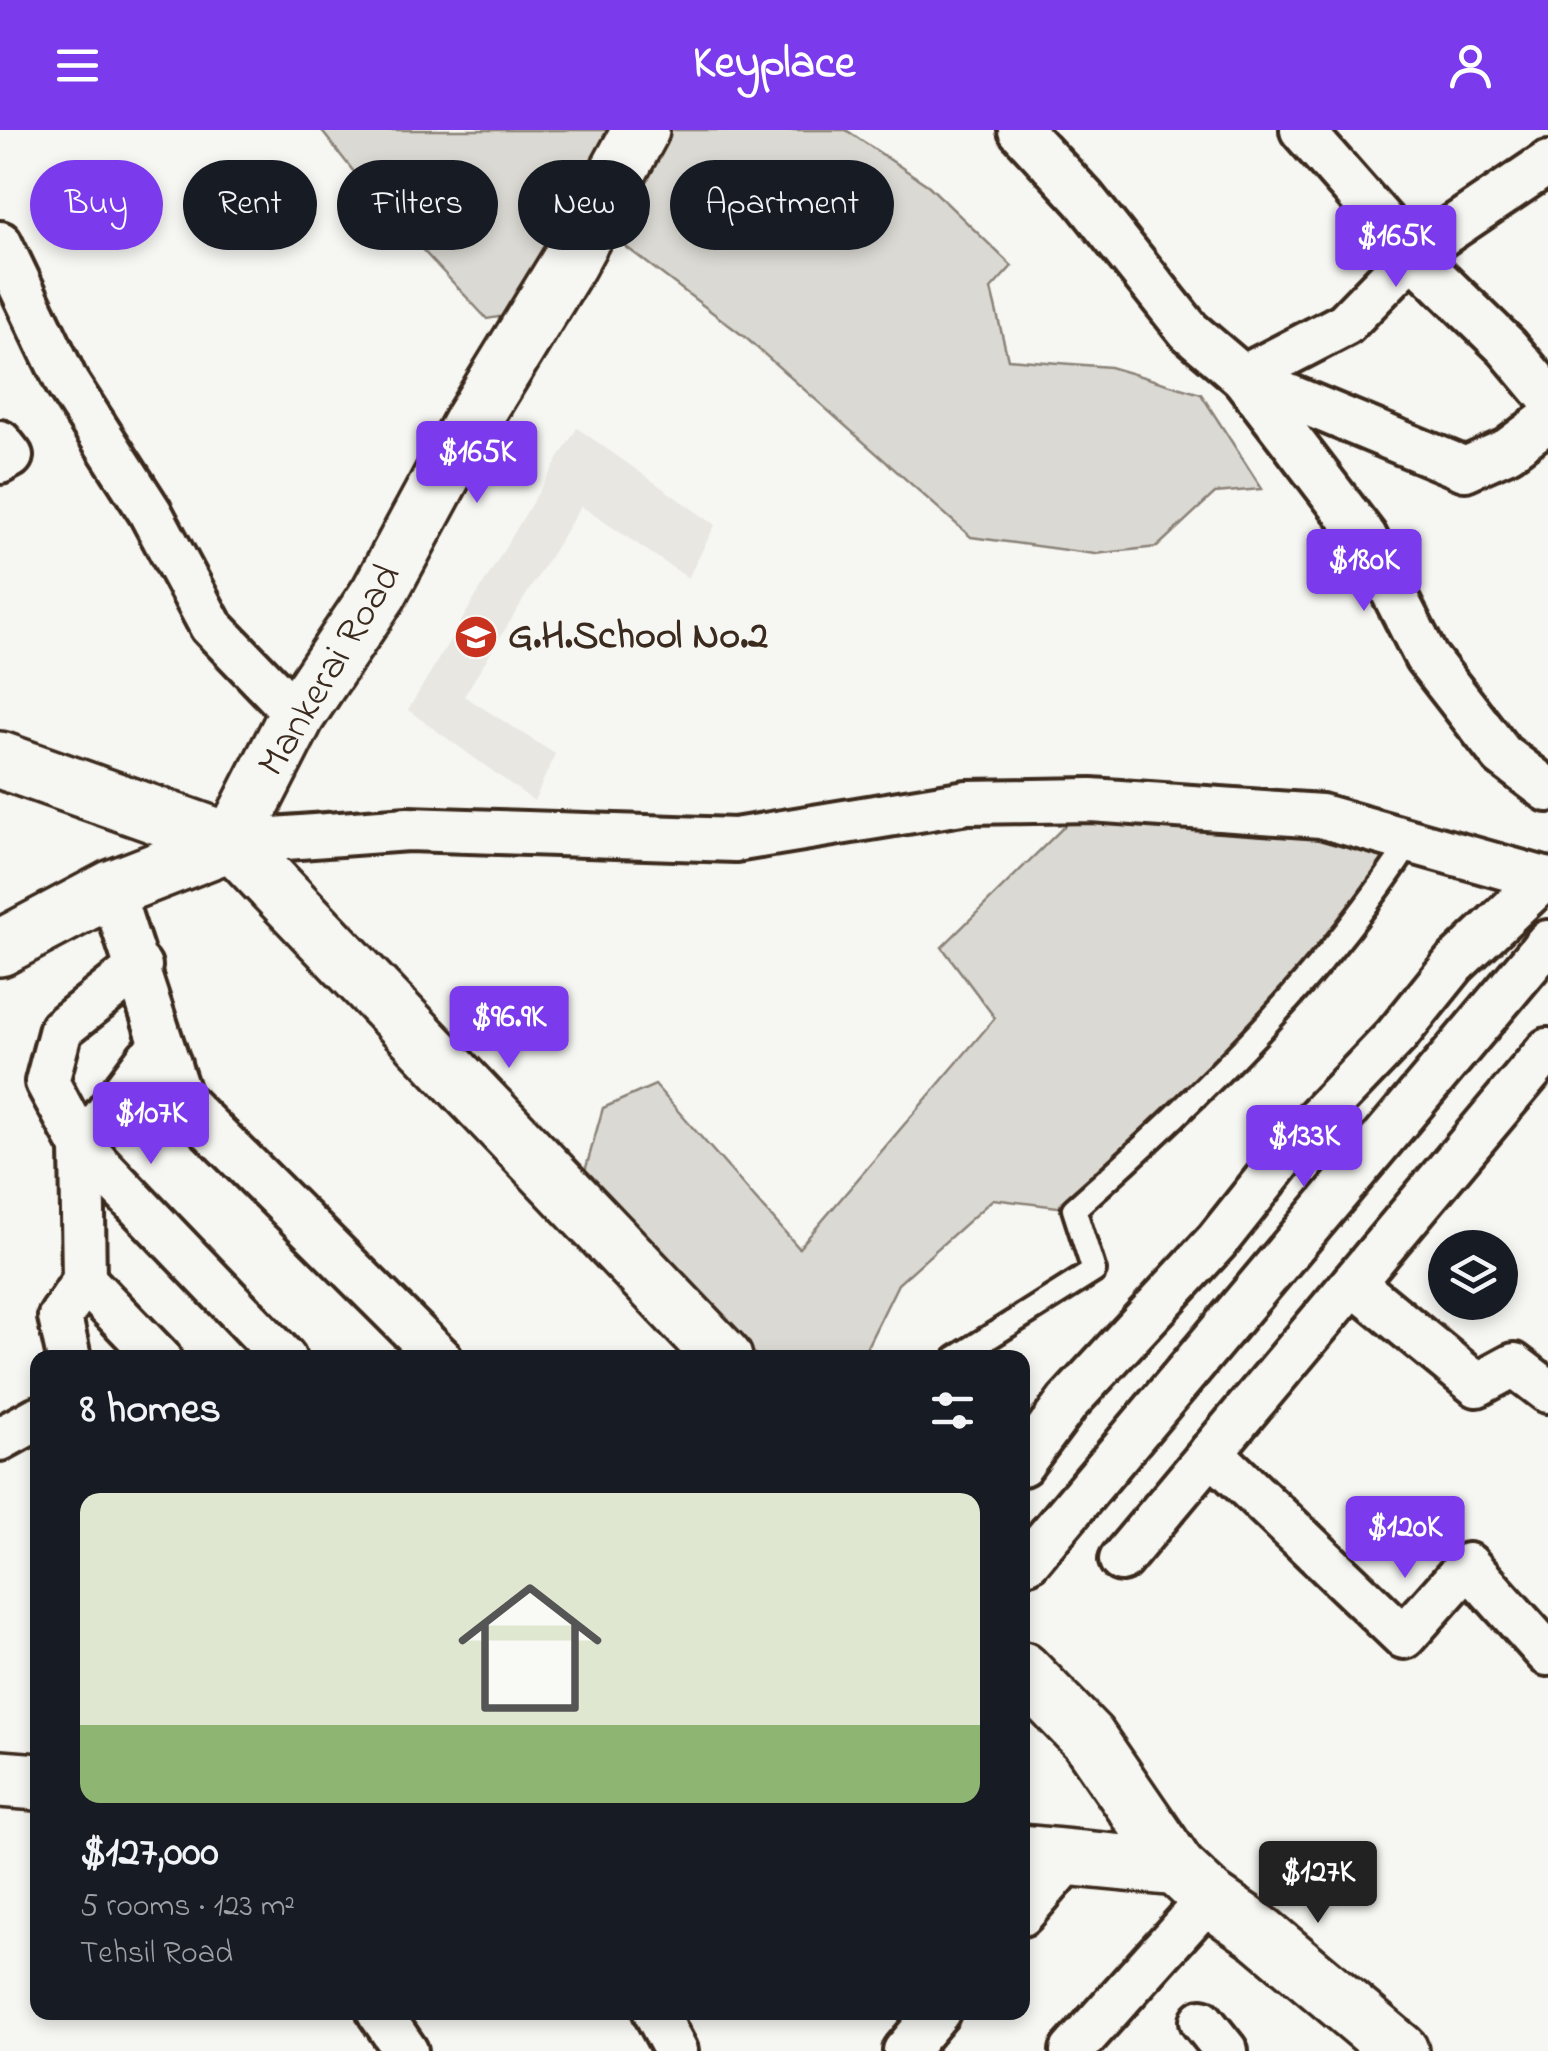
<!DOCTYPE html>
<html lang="en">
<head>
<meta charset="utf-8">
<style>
	:root { --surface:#171b24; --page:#242831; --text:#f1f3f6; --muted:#9ea1a6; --accent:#7c3aed }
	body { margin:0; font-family:"Indie Flower",sans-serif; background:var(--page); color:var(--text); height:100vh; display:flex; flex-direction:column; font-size:38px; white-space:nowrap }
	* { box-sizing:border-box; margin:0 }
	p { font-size:32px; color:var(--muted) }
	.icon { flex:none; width:55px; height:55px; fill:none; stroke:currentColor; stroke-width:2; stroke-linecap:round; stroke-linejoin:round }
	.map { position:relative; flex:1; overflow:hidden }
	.side { position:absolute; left:30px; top:1220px; width:1000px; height:670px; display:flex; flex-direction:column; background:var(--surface); border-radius:20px; box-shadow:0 5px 15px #0003 }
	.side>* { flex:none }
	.hud { position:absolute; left:30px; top:30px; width:1000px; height:90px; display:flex; gap:20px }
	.fabs { position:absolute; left:1428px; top:1100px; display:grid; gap:20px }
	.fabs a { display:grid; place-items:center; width:90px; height:90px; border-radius:50%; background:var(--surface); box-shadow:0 5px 15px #0003; font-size:50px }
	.price { position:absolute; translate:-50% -85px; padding:0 22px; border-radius:10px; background:var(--accent); color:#fff; font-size:32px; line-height:65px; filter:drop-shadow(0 2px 5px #0008) }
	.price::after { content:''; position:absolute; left:50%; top:60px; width:30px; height:22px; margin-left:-15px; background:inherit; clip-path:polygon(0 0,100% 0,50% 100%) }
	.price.selected { background:#222; color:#fff }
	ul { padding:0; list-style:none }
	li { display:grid; align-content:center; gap:20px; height:530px; padding:0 50px }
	li span { display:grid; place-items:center; height:310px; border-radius:20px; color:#555 }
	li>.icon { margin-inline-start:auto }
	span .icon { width:180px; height:180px; fill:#fffc; stroke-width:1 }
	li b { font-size:42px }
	h2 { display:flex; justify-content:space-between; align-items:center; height:120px; padding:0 50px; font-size:42px }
	.tag { padding:0 35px; border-radius:45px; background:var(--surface); box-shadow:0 5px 15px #0003; font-size:35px; line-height:90px }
	.tag.selected { background:var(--accent); color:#fff }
	header { display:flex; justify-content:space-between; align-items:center; height:130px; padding:0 50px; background:var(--accent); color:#fff; font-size:45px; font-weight:800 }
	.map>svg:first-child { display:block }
	.built { fill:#e8e7e2 }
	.green { fill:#dad9d3; stroke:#8a8278; stroke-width:2.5 }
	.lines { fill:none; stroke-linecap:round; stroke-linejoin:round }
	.service-casing { stroke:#3b2a1e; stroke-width:30 }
	.minor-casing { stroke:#3b2a1e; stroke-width:50 }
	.tertiary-casing { stroke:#3b2a1e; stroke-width:62 }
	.service { stroke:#f6f6f2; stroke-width:22 }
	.minor { stroke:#f6f6f2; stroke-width:42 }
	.tertiary { stroke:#f6f6f2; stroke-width:55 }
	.labels { text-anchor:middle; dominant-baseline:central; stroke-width:9; stroke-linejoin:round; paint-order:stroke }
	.poi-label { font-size:40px; font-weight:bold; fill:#3b2a1e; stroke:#f6f6f2; text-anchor:start }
	.street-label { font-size:40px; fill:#3b2a1e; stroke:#f6f6f2 }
</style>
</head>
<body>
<header><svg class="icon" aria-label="menu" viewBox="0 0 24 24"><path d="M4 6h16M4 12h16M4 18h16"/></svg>Keyplace<svg class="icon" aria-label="person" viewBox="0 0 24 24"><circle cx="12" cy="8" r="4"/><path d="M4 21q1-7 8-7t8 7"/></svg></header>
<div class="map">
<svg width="1548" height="1921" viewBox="0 0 1548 1921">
	<rect width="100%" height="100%" fill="#f6f6f2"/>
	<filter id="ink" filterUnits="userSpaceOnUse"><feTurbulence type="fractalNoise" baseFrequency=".01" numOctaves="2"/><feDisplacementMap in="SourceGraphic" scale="20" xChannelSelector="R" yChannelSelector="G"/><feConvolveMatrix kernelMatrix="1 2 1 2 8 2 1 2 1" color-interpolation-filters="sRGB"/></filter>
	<g filter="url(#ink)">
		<!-- built -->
		<path class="built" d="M577,298L715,395L688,448L581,376L464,566L555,624L534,671L408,580Z"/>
		<!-- green -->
		<g class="green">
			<path d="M321,0H846L929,56L1012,136L991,159L1008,229L1110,237L1201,264L1262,359L1215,363L1157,417L1095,424L971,407L746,208L592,91L540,180L487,189L376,70Z"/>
			<path d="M1091,670L1411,711L1275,884L1074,1079L993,1069L898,1154L862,1227H724L576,1073L603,978L655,955L799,1118L995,888L942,817Z"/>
		</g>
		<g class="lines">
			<!-- service casing -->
			<g class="service-casing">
				<path id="service" d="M956,1228L1094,1141L1074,1079C1198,969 1320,851 1411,711"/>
			</g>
			<!-- minor casing -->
			<g class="minor-casing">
				<g id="minor">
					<path d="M1020,0L1084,69L1189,201L1243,247L1465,339L1508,320L1548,290"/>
					<path d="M1302,0L1412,125L1507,217L1548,266"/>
					<path d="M1548,33L1412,125L1345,194L1243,247L1365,407L1426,527L1502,625L1548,660"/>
					<path d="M0,113L67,253L150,382L211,496L297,585"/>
					<path d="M0,312L11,326L0,332"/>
					<path d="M232,712L408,699L735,710L967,672L1091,670L1321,686L1548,750"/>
					<path d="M111,759L180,969L440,1228"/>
					<path d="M140,836L61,899L47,952L82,1017L284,1228"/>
					<path d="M84,1150L82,1017L148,929L169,934"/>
					<path d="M1353,1153L1477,1255L1514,1235L1548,1261"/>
					<path d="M69,1228L60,1187L84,1150L159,1228"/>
					<path d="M0,1309L38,1288"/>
					<path d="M1211,1322L1404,1507L1468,1435L1548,1524"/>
					<path d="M1022,1334L1068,1272L1217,1111L1302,1004L1396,906L1454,834L1544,749"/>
					<path d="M1121,1430L1548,920"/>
					<path d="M1028,1431L1548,812"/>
					<path d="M1022,1784L1071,1727"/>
					<path d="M379,1882L406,1921"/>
					<path d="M655,1882L676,1921"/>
					<path d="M1202,1891L1226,1921"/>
					<path d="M905,1921L938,1882"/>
					<path d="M1072,1921L1209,1768"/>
				</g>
			</g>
			<!-- tertiary casing -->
			<g class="tertiary-casing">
				<g id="tertiary">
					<path d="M0,630L232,712L724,1228"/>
					<path d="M232,712L297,585L379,463L472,291L568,134L641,0"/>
					<path d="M0,818L111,759L232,712"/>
					<path d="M1022,1540L1088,1608L1177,1738L1209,1768L1261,1804L1400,1921"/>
					<path d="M0,1649L38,1652"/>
					<path d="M1022,1723L1177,1738"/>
				</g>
			</g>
			<!-- service -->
			<use href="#service" class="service"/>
			<!-- minor -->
			<use href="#minor" class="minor"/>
			<!-- tertiary -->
			<use href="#tertiary" class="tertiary"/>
		</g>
	</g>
	<!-- icons -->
	<defs>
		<g id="school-disc" transform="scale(2.25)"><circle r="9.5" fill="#c8321e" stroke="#f6f6f2"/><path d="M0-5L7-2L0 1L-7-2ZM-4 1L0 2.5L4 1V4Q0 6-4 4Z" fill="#fff"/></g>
	</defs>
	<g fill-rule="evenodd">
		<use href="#school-disc" x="476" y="507"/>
	</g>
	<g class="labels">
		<!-- poi labels -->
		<g class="poi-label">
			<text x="508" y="507">G.H.School No.2</text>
		</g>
		<!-- street labels -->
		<g class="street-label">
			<text transform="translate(331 541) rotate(-59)">Mankerai Road</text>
		</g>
	</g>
</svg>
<div class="fabs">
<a><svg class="icon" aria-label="layers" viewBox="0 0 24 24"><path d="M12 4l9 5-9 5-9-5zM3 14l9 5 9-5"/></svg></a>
</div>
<b class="price" style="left:1396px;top:160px">$165K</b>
<b class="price" style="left:477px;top:376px">$165K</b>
<b class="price" style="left:1364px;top:484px">$180K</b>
<b class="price" style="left:509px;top:941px">$96.9K</b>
<b class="price" style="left:151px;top:1037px">$107K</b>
<b class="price" style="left:1304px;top:1060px">$133K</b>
<b class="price" style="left:1405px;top:1451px">$120K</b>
<b class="price selected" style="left:1318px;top:1796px">$127K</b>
<div class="hud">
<a class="tag selected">Buy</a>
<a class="tag">Rent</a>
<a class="tag">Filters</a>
<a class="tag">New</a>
<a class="tag">Apartment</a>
</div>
<section class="side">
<h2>8 homes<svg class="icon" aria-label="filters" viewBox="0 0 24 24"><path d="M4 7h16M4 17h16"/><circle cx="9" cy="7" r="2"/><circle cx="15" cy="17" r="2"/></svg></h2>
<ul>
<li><span style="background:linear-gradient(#dfe7d0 75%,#8fb573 0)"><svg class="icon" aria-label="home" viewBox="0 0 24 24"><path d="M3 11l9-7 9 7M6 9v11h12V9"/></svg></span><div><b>$127,000</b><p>5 rooms · 123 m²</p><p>Tehsil Road</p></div></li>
</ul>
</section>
</div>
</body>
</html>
